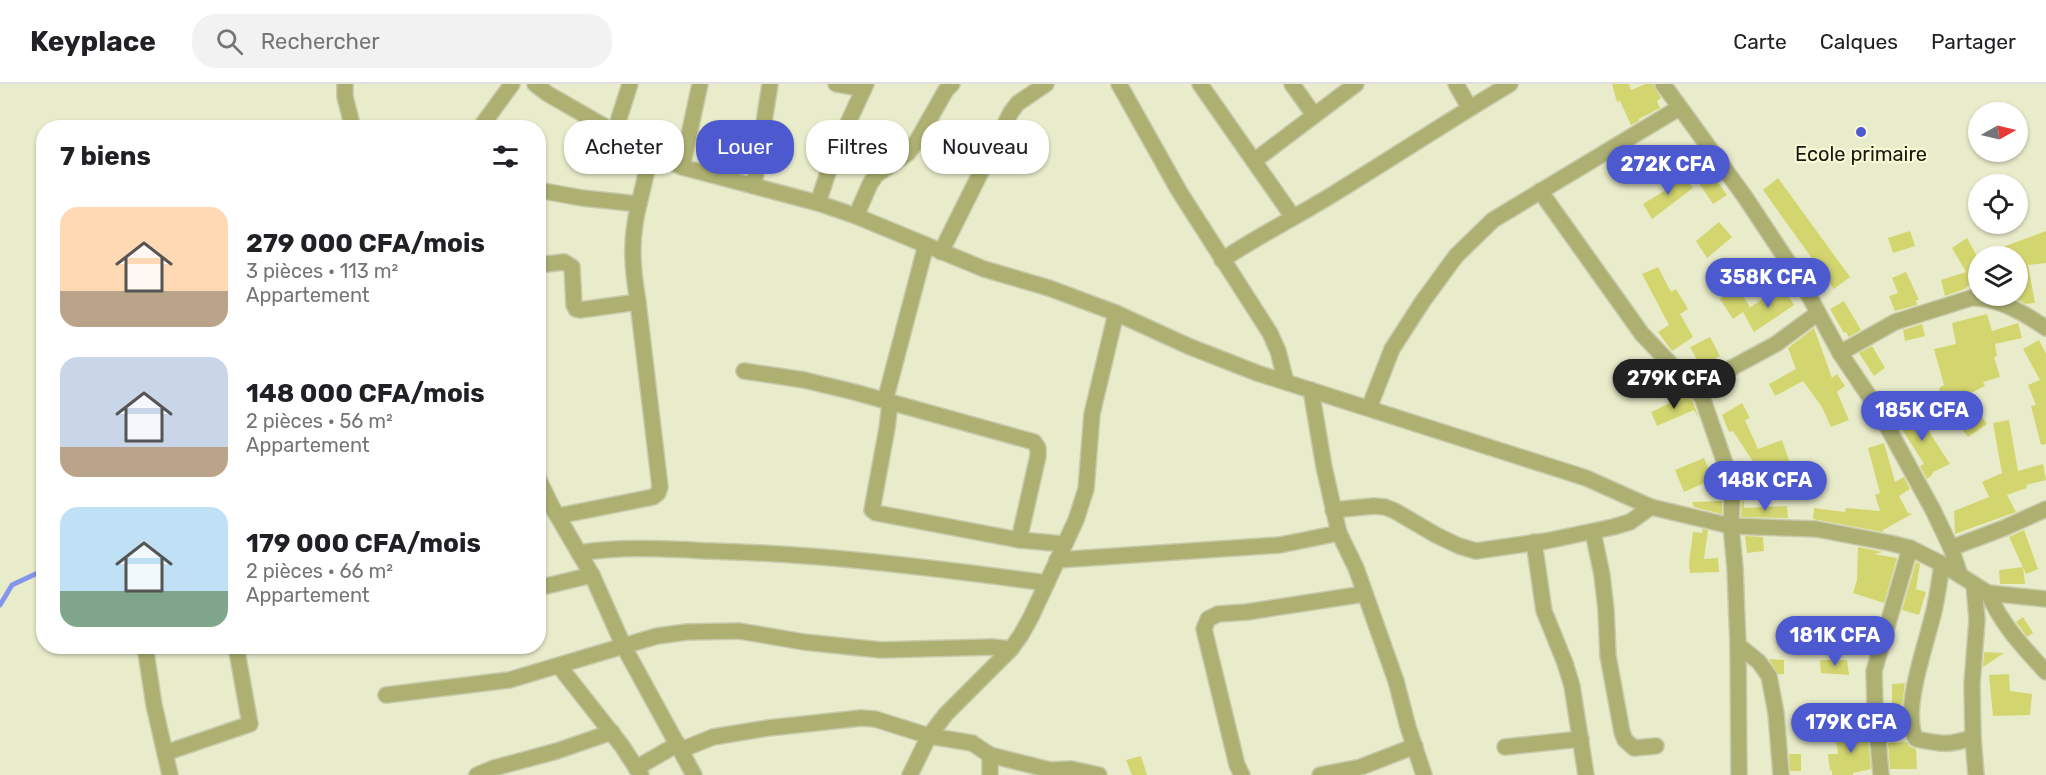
<!DOCTYPE html>
<html lang="fr">
<head>
<meta charset="utf-8">
<style>
	:root { --surface:#fff; --page:#f2f2f2; --text:#202124; --muted:#757577; --line:#e0e0e0; --accent:#4c59cf }
	body { margin:0; font-family:Rubik,sans-serif; background:var(--page); color:var(--text); height:100vh; display:flex; flex-direction:column; font-size:22px; white-space:nowrap }
	* { box-sizing:border-box; margin:0 }
	p { font-size:20px; color:var(--muted) }
	.icon { flex:none; width:33px; height:33px; fill:none; stroke:currentColor; stroke-width:2; stroke-linecap:round; stroke-linejoin:round }
	.map { position:relative; flex:1; overflow:hidden }
	.panel { position:absolute; left:36px; top:36px; width:510px; height:534px; display:flex; flex-direction:column; background:var(--surface); border-radius:24px; box-shadow:0 2px 4px #0004 }
	.panel>* { flex:none }
	.top-card { position:absolute; left:564px; top:36px; width:570px; height:54px; display:flex; gap:12px }
	.needle { width:39px; rotate:82deg }
	.tools { position:absolute; left:1968px; top:18px; display:grid; gap:12px }
	.tools a { display:grid; place-items:center; width:60px; height:60px; border-radius:50%; background:var(--surface); box-shadow:0 2px 4px #0004; font-size:30px }
	.price { position:absolute; translate:-50% -51px; padding:0 14px; border-radius:21px; background:var(--accent); color:#fff; font-size:20px; line-height:39px; filter:drop-shadow(0 2px 3px #0008) }
	.price::after { content:''; position:absolute; left:50%; top:36px; width:18px; height:14px; margin-left:-9px; background:inherit; clip-path:polygon(0 0,100% 0,50% 100%) }
	.price.current { background:#222; color:#fff }
	ul { padding:0; list-style:none }
	li { display:flex; align-items:center; gap:18px; height:150px; padding:0 24px }
	li span { display:grid; place-items:center; flex:none; width:168px; height:120px; border-radius:18px; color:#555 }
	li>.icon { margin-inline-start:auto }
	span .icon { width:72px; height:72px; fill:#fffc; stroke-width:1 }
	li b { font-size:26px }
	h2 { display:flex; justify-content:space-between; align-items:center; height:72px; padding:0 24px; font-size:26px }
	.pill { padding:0 21px; border-radius:24px; background:var(--surface); box-shadow:0 2px 4px #0004; font-size:21px; line-height:54px }
	.pill.current { background:var(--accent); color:#fff }
	header { display:flex; align-items:center; gap:36px; box-sizing:border-box; height:84px; padding:0 30px; background:var(--surface); border-bottom:2px solid var(--line) }
	header strong { font-size:28px }
	nav { display:flex; gap:33px; margin-inline-start:auto; font-size:21px }
	.search { width:420px; height:54px; background:var(--page); display:flex; align-items:center; gap:15px; box-sizing:border-box; padding:0 21px; border-radius:24px; color:var(--muted); font-size:22px }
	.map>svg:first-child { display:block }
	.lines { fill:none; stroke-linecap:round; stroke-linejoin:round }
	.stream { stroke:#8496eb; stroke-width:5 }
	.building { fill:#d3d66f }
	.minor-casing { stroke:#c8caac; stroke-width:18 }
	.minor { stroke:#adb071; stroke-width:15 }
	.poi-dot { fill:#4c59cf; stroke:#f7f9d7; stroke-width:2 }
	.labels { text-anchor:middle; dominant-baseline:central; stroke-width:4.5; stroke-linejoin:round; paint-order:stroke }
	.poi-label { font-size:20px; fill:#18180c; stroke:#f7f9d7 }
</style>
</head>
<body>
<header>
<strong>Keyplace</strong>
<div class="search"><svg class="icon" aria-label="search" viewBox="0 0 24 24"><circle cx="10" cy="10" r="6"/><path d="M15 15l6 6"/></svg>Rechercher</div>
<nav><a>Carte</a><a>Calques</a><a>Partager</a></nav>
</header>
<div class="map">
<svg width="2046" height="691" viewBox="0 0 2046 691">
	<rect width="100%" height="100%" fill="#e9ecca"/>
	<g class="lines">
		<!-- stream -->
		<path class="stream" d="M0,521L12,501L44,486"/>
	</g>
	<!-- building -->
	<g class="building">
		<path d="M1612,0H1629L1631,6L1645,0H1653L1661,14L1657,17L1660,24L1639,35V37L1631,41L1620,17L1617,18Z"/>
		<path d="M1710,87L1727,111L1713,120L1697,96Z"/>
		<path d="M1682,90L1693,104L1652,135L1643,120L1669,104L1667,101Z"/>
		<path d="M1778,94L1850,193L1834,205L1763,106Z"/>
		<path d="M1719,138L1732,153L1707,174L1696,157Z"/>
		<path d="M1910,147L1915,162L1893,169L1888,154Z"/>
		<path d="M2046,147V179L2028,181L2035,219L2026,220L2018,216V172H1981V171Z"/>
		<path d="M1967,154L1978,174V205L1976,204L1973,199L1966,203L1967,204L1945,212L1941,196L1966,188L1952,164Z"/>
		<path d="M1658,183L1671,208L1676,205L1688,225L1680,230L1693,253L1672,267L1658,248L1669,241L1642,190Z"/>
		<path d="M1906,188L1919,216H1916L1917,221L1895,227L1889,212L1898,209L1892,194Z"/>
		<path d="M1782,202L1794,221L1754,248L1743,228Z"/>
		<path d="M1737,203L1750,223L1733,235L1720,215Z"/>
		<path d="M1844,217L1861,246L1849,253L1846,248L1844,249L1830,225Z"/>
		<path d="M1987,230L1992,247L2018,239L2022,254L1995,260L1997,272L1994,273L2000,293L1983,298L1985,302L1967,311L1987,340L1968,353L1936,308L1940,306L1939,304L1944,301L1934,265L1956,260L1952,239Z"/>
		<path d="M1922,240L1925,252L1905,257L1903,246Z"/>
		<path d="M1814,244L1832,294L1837,290L1845,302L1837,308L1849,336L1831,343L1822,323L1803,297L1775,312L1769,300L1796,285L1788,264Z"/>
		<path d="M1710,253L1720,272L1701,283L1690,263Z"/>
		<path d="M2039,256L2046,270V360L2041,361L2031,322L2036,321L2028,301L2040,296L2023,265Z"/>
		<path d="M1872,262L1885,284L1874,292L1859,269Z"/>
		<path d="M1685,309L1693,318L1699,335L1694,326L1657,342L1651,328L1685,312Z"/>
		<path d="M1742,319L1750,334L1745,336L1758,365L1782,356L1795,394L1769,402L1733,347L1729,348L1722,331Z"/>
		<path d="M1911,320L1950,380L1933,388L1932,391L1927,395L1920,382L1924,380L1897,337L1904,333L1899,325Z"/>
		<path d="M2009,336L2018,387L2043,380L2046,396L2026,401L2027,404L2007,411L2016,428L1955,450L1954,427L1989,413L1982,398L2002,389L1993,339Z"/>
		<path d="M1884,359L1895,398L1904,393L1910,405L1899,412L1908,429L1912,430L1883,446V448L1813,435L1814,424L1845,428L1846,424L1880,427L1875,411L1880,409L1868,364Z"/>
		<path d="M1704,374L1713,395L1684,408L1675,386Z"/>
		<path d="M1722,417V430L1694,423L1692,418Z"/>
		<path d="M1742,417H1744V424L1787,422L1788,434L1741,433Z"/>
		<path d="M1702,445L1708,446L1704,475L1718,474L1719,488L1690,489L1689,479L1693,448L1703,449Z"/>
		<path d="M2024,446L2038,485L2026,490L2009,453Z"/>
		<path d="M1745,452L1763,453L1764,467L1747,469Z"/>
		<path d="M1858,463L1883,468L1874,470L1897,474L1884,519L1853,509L1857,496Z"/>
		<path d="M1916,478L1920,480L1916,505L1926,508L1919,531L1902,526Z"/>
		<path d="M2023,483L2025,500H2000L1999,486Z"/>
		<path d="M2023,533L2033,549L2027,553L2016,538Z"/>
		<path d="M1984,568L2004,569L1983,583Z"/>
		<path d="M1769,575L1784,576V590H1778Z"/>
		<path d="M1820,576H1847L1849,591L1821,589Z"/>
		<path d="M2009,590L2010,607L2032,610L2030,631L1993,632L1989,591Z"/>
		<path d="M1905,599L1902,621L1892,622V600Z"/>
		<path d="M1867,645L1871,685L1853,689V691H1832V686L1830,687L1828,670H1838L1835,650Z"/>
		<path d="M1907,658L1910,663L1916,665L1917,685H1890L1888,659Z"/>
		<path d="M1789,670H1801V687H1790Z"/>
		<path d="M1141,672L1147,691H1132L1126,676Z"/>
	</g>
	<g class="lines">
		<!-- minor casing -->
		<g class="minor-casing">
			<g id="minor">
				<path d="M345,0V13L353,44"/>
				<path d="M535,0L548,10L651,69L682,83L818,119L856,132L984,185L1049,204L1116,229L1188,262L1257,289L1586,394L1651,423L1731,442L1816,445L1890,459L1910,464L1942,480L1988,509L2046,515"/>
				<path d="M836,0L863,5"/>
				<path d="M1119,0L1179,107L1270,249L1278,267L1286,298"/>
				<path d="M1200,0L1293,133"/>
				<path d="M1292,0L1314,31"/>
				<path d="M1456,0L1469,23"/>
				<path d="M1663,0L1745,113L1802,199L1840,269L1877,324L1933,426L1951,464L1960,491"/>
				<path d="M480,44L512,0"/>
				<path d="M615,47L630,0"/>
				<path d="M1254,77L1356,0"/>
				<path d="M682,83L700,0"/>
				<path d="M754,102L770,0"/>
				<path d="M538,106L582,114L639,120L651,69"/>
				<path d="M1540,107L1642,250L1702,313L1728,388L1732,414L1731,442L1735,484L1738,561L1739,691"/>
				<path d="M818,119L835,67L866,0"/>
				<path d="M856,132L870,100L876,91L908,69L917,57L946,6L952,0"/>
				<path d="M941,168L1011,28L1018,19L1046,0"/>
				<path d="M1222,176C1258,152 1298,132 1335,109C1394,73 1451,35 1510,0"/>
				<path d="M538,181L564,178L572,183L574,221L576,225L580,226L638,218C632,183 630,155 639,120"/>
				<path d="M1840,269L1895,238L1971,214C1997,213 2024,229 2046,244"/>
				<path d="M744,287L804,296L854,308L1034,358L1038,364V372L1019,456"/>
				<path d="M1311,306L1324,383L1339,449L1356,484L1396,597L1408,643L1424,691"/>
				<path d="M1695,306L1713,294L1776,260L1818,229"/>
				<path d="M885,317L926,161"/>
				<path d="M890,319L887,344L872,426L876,429L1019,456L1065,460"/>
				<path d="M1369,324L1392,265L1423,217L1456,172L1493,136L1679,24"/>
				<path d="M538,394L551,421L592,491L624,563L694,691"/>
				<path d="M1333,426L1374,422L1385,423L1395,427L1436,451L1459,462L1476,467L1546,457L1613,443L1630,438L1651,423"/>
				<path d="M558,432L653,413L658,409L660,403L638,218"/>
				<path d="M1593,448L1602,491L1606,526L1608,572L1622,648L1625,656L1634,664L1656,662"/>
				<path d="M1534,458L1544,527L1565,579L1572,602L1586,691"/>
				<path d="M1951,464L2004,444L2046,425"/>
				<path d="M579,469C623,462 666,465 711,467C823,470 935,484 1047,499"/>
				<path d="M1057,476L1280,461L1339,449"/>
				<path d="M1942,480C1940,494 1938,508 1935,522C1929,554 1900,626 1916,655C1940,660 1950,662 1973,653L1972,600L1977,536L1974,501"/>
				<path d="M538,504L592,491"/>
				<path d="M1988,509C2002,541 2022,562 2046,588"/>
				<path d="M1738,561L1759,578L1769,592L1776,629L1781,691"/>
				<path d="M145,562L154,621L170,691"/>
				<path d="M559,582L622,662L641,691"/>
				<path d="M386,611L509,596L657,552L687,548L739,547L804,558L881,566L992,563L1011,565"/>
				<path d="M1973,653L1976,691"/>
				<path d="M1505,663L1581,655"/>
				<path d="M681,666L713,653L768,644L861,634L875,635L929,652L972,659L990,671V691"/>
				<path d="M165,669L250,640L236,562"/>
				<path d="M990,671L1050,686L1071,685L1099,691"/>
				<path d="M636,684L678,660"/>
				<path d="M477,691L494,684L557,667L612,648"/>
				<path d="M910,691L929,652L946,630L1011,565L1021,551L1031,533L1076,436L1086,405L1092,330L1116,229"/>
				<path d="M1242,691L1237,681L1204,545L1208,535L1218,530L1247,528L1364,510"/>
				<path d="M1320,691L1361,683L1415,662"/>
				<path d="M1881,691L1875,621L1874,587L1910,464"/>
			</g>
		</g>
		<!-- minor -->
		<use href="#minor" class="minor"/>
	</g>
	<!-- markers -->
	<circle class="poi-dot" cx="1861" cy="48" r="6"/>
	<g class="labels">
		<!-- poi labels -->
		<g class="poi-label">
			<text x="1861" y="70">Ecole primaire</text>
		</g>
	</g>
</svg>
<div class="tools">
<a><svg class="needle" viewBox="-14 -14 28 28"><path d="M0-13l5 13h-10z" fill="#e53935"/><path d="M0 13l5-13h-10z" fill="#757577"/></svg></a>
<a><svg class="icon" aria-label="locate" viewBox="0 0 24 24"><circle cx="12" cy="12" r="6"/><path d="M12 2v4M12 18v4M2 12h4M18 12h4"/></svg></a>
<a><svg class="icon" aria-label="layers" viewBox="0 0 24 24"><path d="M12 4l9 5-9 5-9-5zM3 14l9 5 9-5"/></svg></a>
</div>
<b class="price" style="left:1668px;top:112px">272K CFA</b>
<b class="price" style="left:1768px;top:225px">358K CFA</b>
<b class="price current" style="left:1674px;top:326px">279K CFA</b>
<b class="price" style="left:1922px;top:358px">185K CFA</b>
<b class="price" style="left:1765px;top:428px">148K CFA</b>
<b class="price" style="left:1835px;top:583px">181K CFA</b>
<b class="price" style="left:1851px;top:670px">179K CFA</b>
<div class="top-card">
<a class="pill">Acheter</a>
<a class="pill current">Louer</a>
<a class="pill">Filtres</a>
<a class="pill">Nouveau</a>
</div>
<section class="panel">
<h2>7 biens<svg class="icon" aria-label="filters" viewBox="0 0 24 24"><path d="M4 7h16M4 17h16"/><circle cx="9" cy="7" r="2"/><circle cx="15" cy="17" r="2"/></svg></h2>
<ul>
<li><span style="background:linear-gradient(#ffd9b3 70%,#b9a48a 0)"><svg class="icon" aria-label="home" viewBox="0 0 24 24"><path d="M3 11l9-7 9 7M6 9v11h12V9"/></svg></span><div><b>279 000 CFA/mois</b><p>3 pièces · 113 m²</p><p>Appartement</p></div></li>
<li><span style="background:linear-gradient(#c9d6e8 75%,#b9a48a 0)"><svg class="icon" aria-label="home" viewBox="0 0 24 24"><path d="M3 11l9-7 9 7M6 9v11h12V9"/></svg></span><div><b>148 000 CFA/mois</b><p>2 pièces · 56 m²</p><p>Appartement</p></div></li>
<li><span style="background:linear-gradient(#bfe0f5 70%,#7fa58c 0)"><svg class="icon" aria-label="home" viewBox="0 0 24 24"><path d="M3 11l9-7 9 7M6 9v11h12V9"/></svg></span><div><b>179 000 CFA/mois</b><p>2 pièces · 66 m²</p><p>Appartement</p></div></li>
</ul>
</section>
</div>
</body>
</html>
